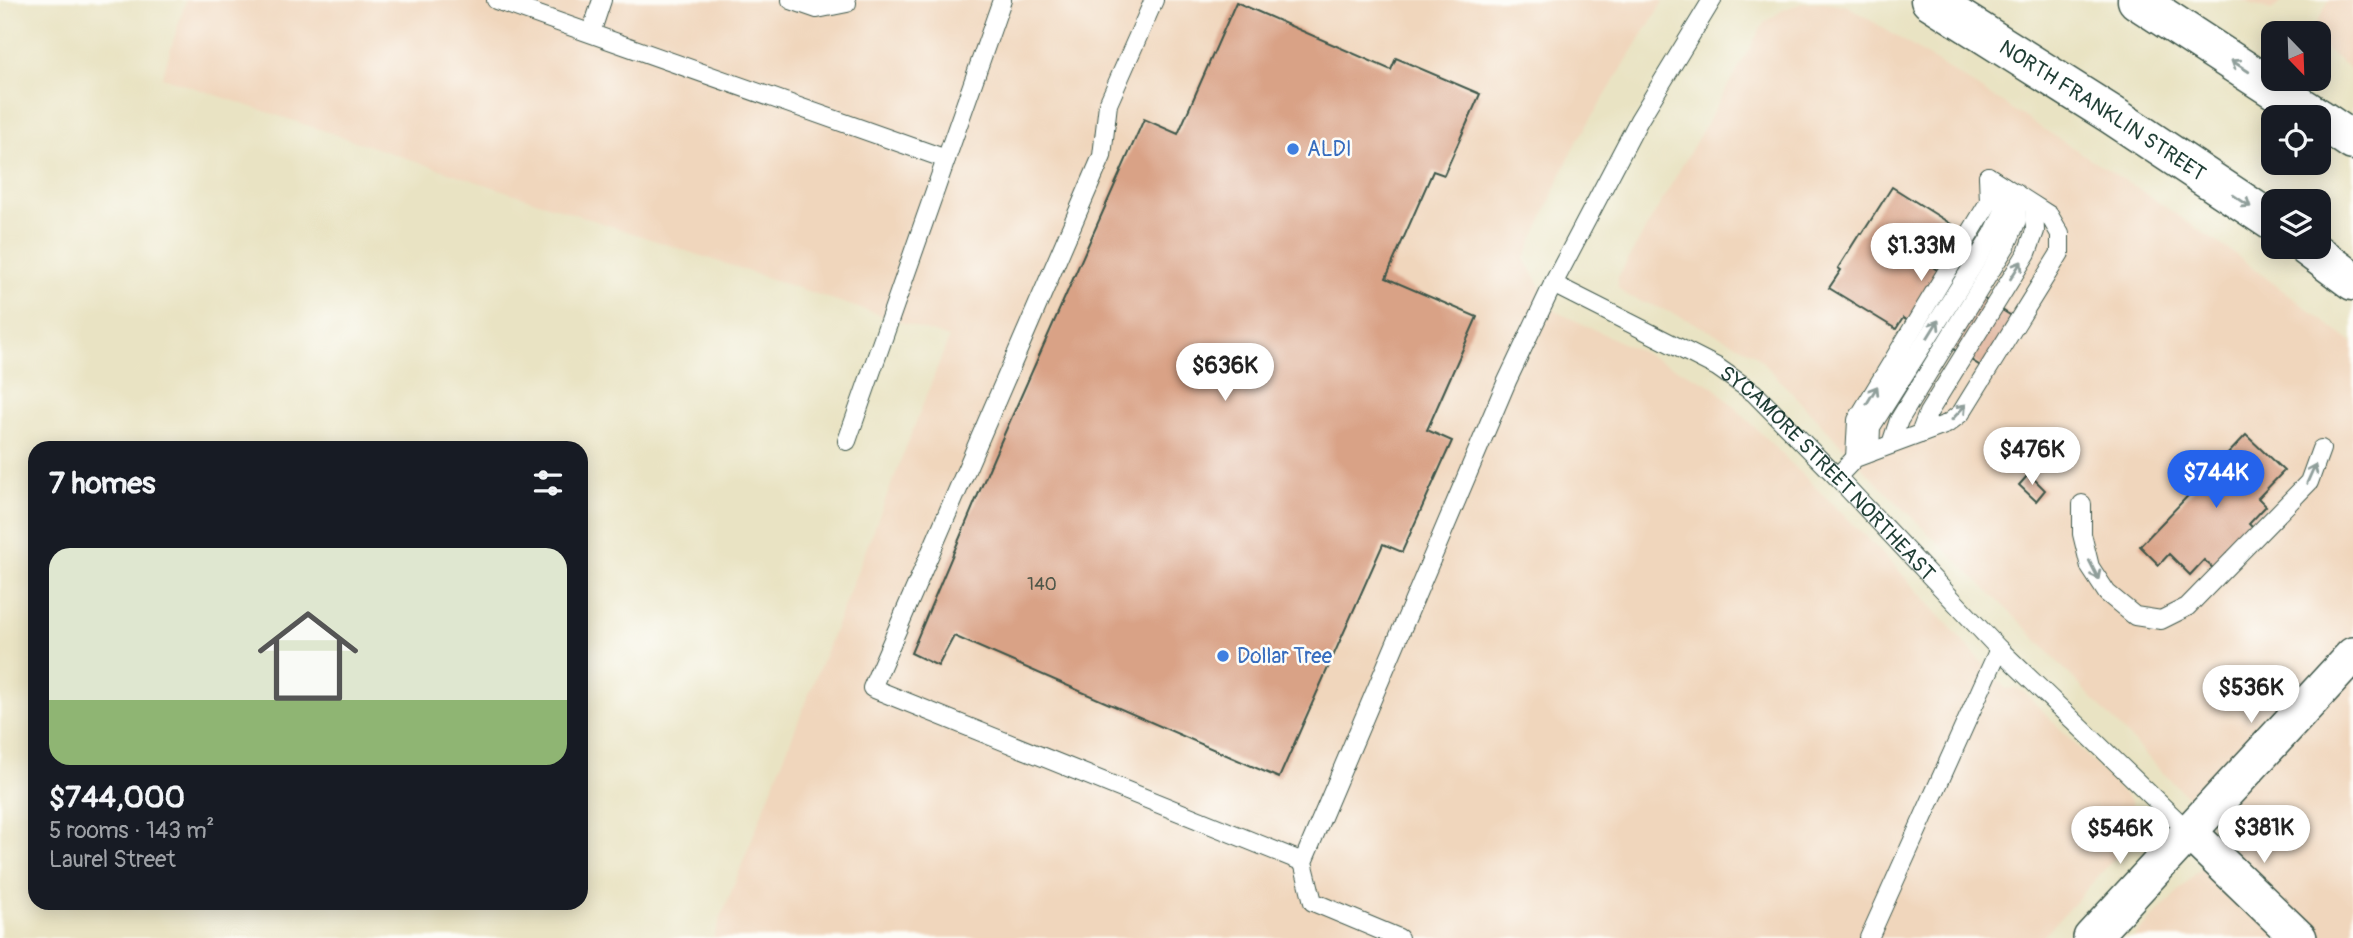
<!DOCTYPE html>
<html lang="en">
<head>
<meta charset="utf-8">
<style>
	:root { --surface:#171b24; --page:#20242c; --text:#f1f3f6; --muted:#9ea1a6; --accent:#2563eb }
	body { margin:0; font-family:Pangolin,sans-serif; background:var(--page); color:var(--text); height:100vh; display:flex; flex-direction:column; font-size:26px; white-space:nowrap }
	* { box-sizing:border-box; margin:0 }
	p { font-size:23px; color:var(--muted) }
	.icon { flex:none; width:38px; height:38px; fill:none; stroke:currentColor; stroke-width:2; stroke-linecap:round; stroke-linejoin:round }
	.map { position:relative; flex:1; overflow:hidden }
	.sheet { position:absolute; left:28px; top:441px; width:560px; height:469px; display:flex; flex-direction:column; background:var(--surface); border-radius:21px; box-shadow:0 4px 18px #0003 }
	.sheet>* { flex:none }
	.needle { width:46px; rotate:157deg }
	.tools { position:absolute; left:2261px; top:21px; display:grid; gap:14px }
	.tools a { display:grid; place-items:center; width:70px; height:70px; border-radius:14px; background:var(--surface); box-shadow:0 4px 18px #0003; font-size:35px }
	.price { position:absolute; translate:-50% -60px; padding:0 16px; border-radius:24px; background:#fff; color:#222; font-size:23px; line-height:46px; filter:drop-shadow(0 2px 4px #0008) }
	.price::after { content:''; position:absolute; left:50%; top:42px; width:21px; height:16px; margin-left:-10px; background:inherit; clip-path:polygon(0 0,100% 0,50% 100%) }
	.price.current { background:var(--accent); color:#fff }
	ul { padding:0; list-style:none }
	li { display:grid; align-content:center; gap:14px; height:371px; padding:0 21px }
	li span { display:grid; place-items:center; height:217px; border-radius:21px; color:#555 }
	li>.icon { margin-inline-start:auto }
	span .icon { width:126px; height:126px; fill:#fffc; stroke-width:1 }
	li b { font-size:30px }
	h2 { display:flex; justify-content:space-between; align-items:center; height:84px; padding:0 21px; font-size:30px }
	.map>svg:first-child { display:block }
	.built { fill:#f0d6bc }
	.building { fill:#d9a286 }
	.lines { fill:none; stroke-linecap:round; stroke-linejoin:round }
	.lane-casing { stroke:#3d5649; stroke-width:20 }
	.street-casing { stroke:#3d5649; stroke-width:38 }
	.primary-casing { stroke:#3d5649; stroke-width:41 }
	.lane { stroke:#fff; stroke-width:18 }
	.street { stroke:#fff; stroke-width:35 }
	.primary { stroke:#fff; stroke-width:38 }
	.oneway { stroke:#8f9e9a }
	.shop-dot { fill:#3f7fe0; stroke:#fdfcf7; stroke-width:2.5 }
	.labels { text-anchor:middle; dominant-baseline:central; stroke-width:5; stroke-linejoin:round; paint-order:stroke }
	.number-label { font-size:18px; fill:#4e5648 }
	.street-label { font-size:21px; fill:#1f3d34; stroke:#fdfcf7 }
	.shop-label { font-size:21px; fill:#366cbe; stroke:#fdfcf7; text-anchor:start }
</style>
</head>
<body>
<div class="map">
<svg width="2353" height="938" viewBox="0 0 2353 938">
	<rect width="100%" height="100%" fill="#fdfcf7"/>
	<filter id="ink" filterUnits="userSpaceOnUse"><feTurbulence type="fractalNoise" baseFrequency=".0143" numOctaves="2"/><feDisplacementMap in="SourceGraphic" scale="14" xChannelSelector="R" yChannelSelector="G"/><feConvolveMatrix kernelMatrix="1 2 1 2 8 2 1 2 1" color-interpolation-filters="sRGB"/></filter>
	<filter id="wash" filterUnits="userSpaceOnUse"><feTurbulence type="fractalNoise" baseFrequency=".00686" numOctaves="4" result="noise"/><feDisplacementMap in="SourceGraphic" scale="28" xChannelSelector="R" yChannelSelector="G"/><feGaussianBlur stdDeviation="1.57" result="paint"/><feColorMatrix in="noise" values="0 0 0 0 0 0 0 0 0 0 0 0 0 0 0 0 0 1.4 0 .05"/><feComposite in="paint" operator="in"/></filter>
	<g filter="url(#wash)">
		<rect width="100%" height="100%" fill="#e9e3c3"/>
		<!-- built -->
		<g class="built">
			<path d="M186,0H1664L1573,148L1525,259L1555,311L1713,386L1892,563L2006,689L2015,688L2024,692L2131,801L2136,816L2133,834L2124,848L2042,938H713L949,338L162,77Z"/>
			<path d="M2241,0H2285L2271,10Z"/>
			<path d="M2329,0H2353V71L2326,50L2319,38L2317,23Z"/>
			<path d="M1805,2H1825L1848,6L2137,188L2233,253L2353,343V938H2133L2230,838L2159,769L2021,623L1881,487L1754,353L1680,316L1628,296L1618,288L1617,279L1764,23L1783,10Z"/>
		</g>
		<g id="blocks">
			<!-- building -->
			<g class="building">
				<path d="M1236,2L1391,70L1396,58L1480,94L1444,175L1433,171L1386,278L1477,317L1427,430L1452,441L1402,552L1383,544L1279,778L954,636L938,666L911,653L994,457L1144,119L1178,134Z"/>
				<path d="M1892,187L1959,229L1934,268L2023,323L1992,373L1903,318L1896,329L1829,288L1841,270L1838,268L1860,233L1862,234Z"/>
				<path d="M2246,435L2284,471L2258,498L2266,506L2249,524L2253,528L2214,569L2204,560L2190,575L2169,554L2159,565L2140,546Z"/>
				<path d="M2029,474L2045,490L2036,501L2019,485Z"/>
			</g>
		</g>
	</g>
	<g filter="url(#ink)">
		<use href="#blocks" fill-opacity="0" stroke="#3d5649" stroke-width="2"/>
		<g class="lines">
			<!-- lane casing -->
			<g class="lane-casing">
				<g id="lane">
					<path d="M496,0L946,159"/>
					<path d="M791,0L817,9L847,3"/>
					<path d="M1154,0L1108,104L1102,156L872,688L1303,862"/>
					<path id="s1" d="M1712,0L1639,120L1553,284L1717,367L1754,393L1837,477L1999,649L2190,833"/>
					<path d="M591,33L602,0"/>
					<path d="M1920,434L1928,413L2027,253L2035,231L2034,206"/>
					<path d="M847,441L1002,0"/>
					<path d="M1891,444L1899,420L2007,244L2017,220L2016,193"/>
					<path d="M1870,453L1871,427L1993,234L2004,211V186"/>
					<path d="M1855,458L1857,420L1989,202L1988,176"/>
					<path d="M1837,477L1855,458L1947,424L1961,413L2060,253V234L2049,215L1988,176"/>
					<path d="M2082,504V534L2090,567L2107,593L2135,616L2161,620L2187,607L2309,482L2321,449"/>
					<path d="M1399,938L1313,902L1303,862L1507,381L1553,284"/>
					<path d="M1869,938L1999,649"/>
				</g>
			</g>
			<!-- street casing -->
			<g class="street-casing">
				<g id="street">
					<path d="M2190,833L2299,938"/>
					<path d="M2091,938L2353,655"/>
				</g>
			</g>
			<!-- primary casing -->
			<g class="primary-casing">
				<g id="primary">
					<path id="s2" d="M1930,0L2112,115L2273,222"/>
					<path d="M2137,0L2317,117"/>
					<path d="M2319,118L2353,141"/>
					<path d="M2307,247L2353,281"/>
				</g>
			</g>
			<!-- lane -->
			<use href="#lane" class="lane"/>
			<!-- street -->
			<use href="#street" class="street"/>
			<!-- primary -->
			<use href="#primary" class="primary"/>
		</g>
		<!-- one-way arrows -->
		<defs><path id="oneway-shaft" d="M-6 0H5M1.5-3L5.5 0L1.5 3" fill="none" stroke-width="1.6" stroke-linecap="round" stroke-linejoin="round" transform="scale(1.75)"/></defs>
		<g class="oneway">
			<use href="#oneway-shaft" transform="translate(2240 66) rotate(-147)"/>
			<use href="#oneway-shaft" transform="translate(2242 201) rotate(34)"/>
			<use href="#oneway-shaft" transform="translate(2016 270) rotate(-58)"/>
			<use href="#oneway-shaft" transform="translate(1933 329) rotate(-58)"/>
			<use href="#oneway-shaft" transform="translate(1872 395) rotate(-59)"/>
			<use href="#oneway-shaft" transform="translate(1959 412) rotate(-47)"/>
			<use href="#oneway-shaft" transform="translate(2311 474) rotate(-66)"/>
			<use href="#oneway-shaft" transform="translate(2094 570) rotate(63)"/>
		</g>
	</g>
	<!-- markers -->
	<g class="shop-dot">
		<circle cx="1293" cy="149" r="7"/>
		<circle cx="1223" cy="656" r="7"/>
	</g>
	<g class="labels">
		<!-- number labels -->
		<g class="number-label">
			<text x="1042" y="584">140</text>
		</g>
		<!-- street labels -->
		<g class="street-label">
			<text stroke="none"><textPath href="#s2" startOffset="205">NORTH FRANKLIN STREET</textPath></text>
			<text stroke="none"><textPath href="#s1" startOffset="663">SYCAMORE STREET NORTHEAST</textPath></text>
		</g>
		<!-- shop labels -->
		<g class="shop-label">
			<text x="1307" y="149">ALDI</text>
			<text x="1237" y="656">Dollar Tree</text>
		</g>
	</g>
</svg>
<div class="tools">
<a><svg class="needle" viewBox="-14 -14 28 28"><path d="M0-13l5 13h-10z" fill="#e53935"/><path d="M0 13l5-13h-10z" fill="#9ea1a6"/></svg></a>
<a><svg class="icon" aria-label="locate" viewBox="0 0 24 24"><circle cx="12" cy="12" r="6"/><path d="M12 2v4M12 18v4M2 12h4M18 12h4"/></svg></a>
<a><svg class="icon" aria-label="layers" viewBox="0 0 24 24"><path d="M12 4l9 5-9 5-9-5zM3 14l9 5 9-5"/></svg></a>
</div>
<b class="price" style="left:1921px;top:283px">$1.33M</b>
<b class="price" style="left:1225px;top:403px">$636K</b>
<b class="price" style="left:2032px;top:487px">$476K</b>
<b class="price current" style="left:2216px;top:510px">$744K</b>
<b class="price" style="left:2251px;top:725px">$536K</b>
<b class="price" style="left:2264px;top:865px">$381K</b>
<b class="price" style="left:2120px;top:866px">$546K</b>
<section class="sheet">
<h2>7 homes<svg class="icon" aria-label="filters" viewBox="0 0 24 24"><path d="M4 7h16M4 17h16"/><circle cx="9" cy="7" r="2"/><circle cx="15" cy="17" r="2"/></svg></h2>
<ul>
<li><span style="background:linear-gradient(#dfe7d0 70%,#8fb573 0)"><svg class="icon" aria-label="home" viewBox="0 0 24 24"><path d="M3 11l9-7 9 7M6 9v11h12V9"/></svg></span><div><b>$744,000</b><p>5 rooms · 143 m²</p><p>Laurel Street</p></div></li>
</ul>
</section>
</div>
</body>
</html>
